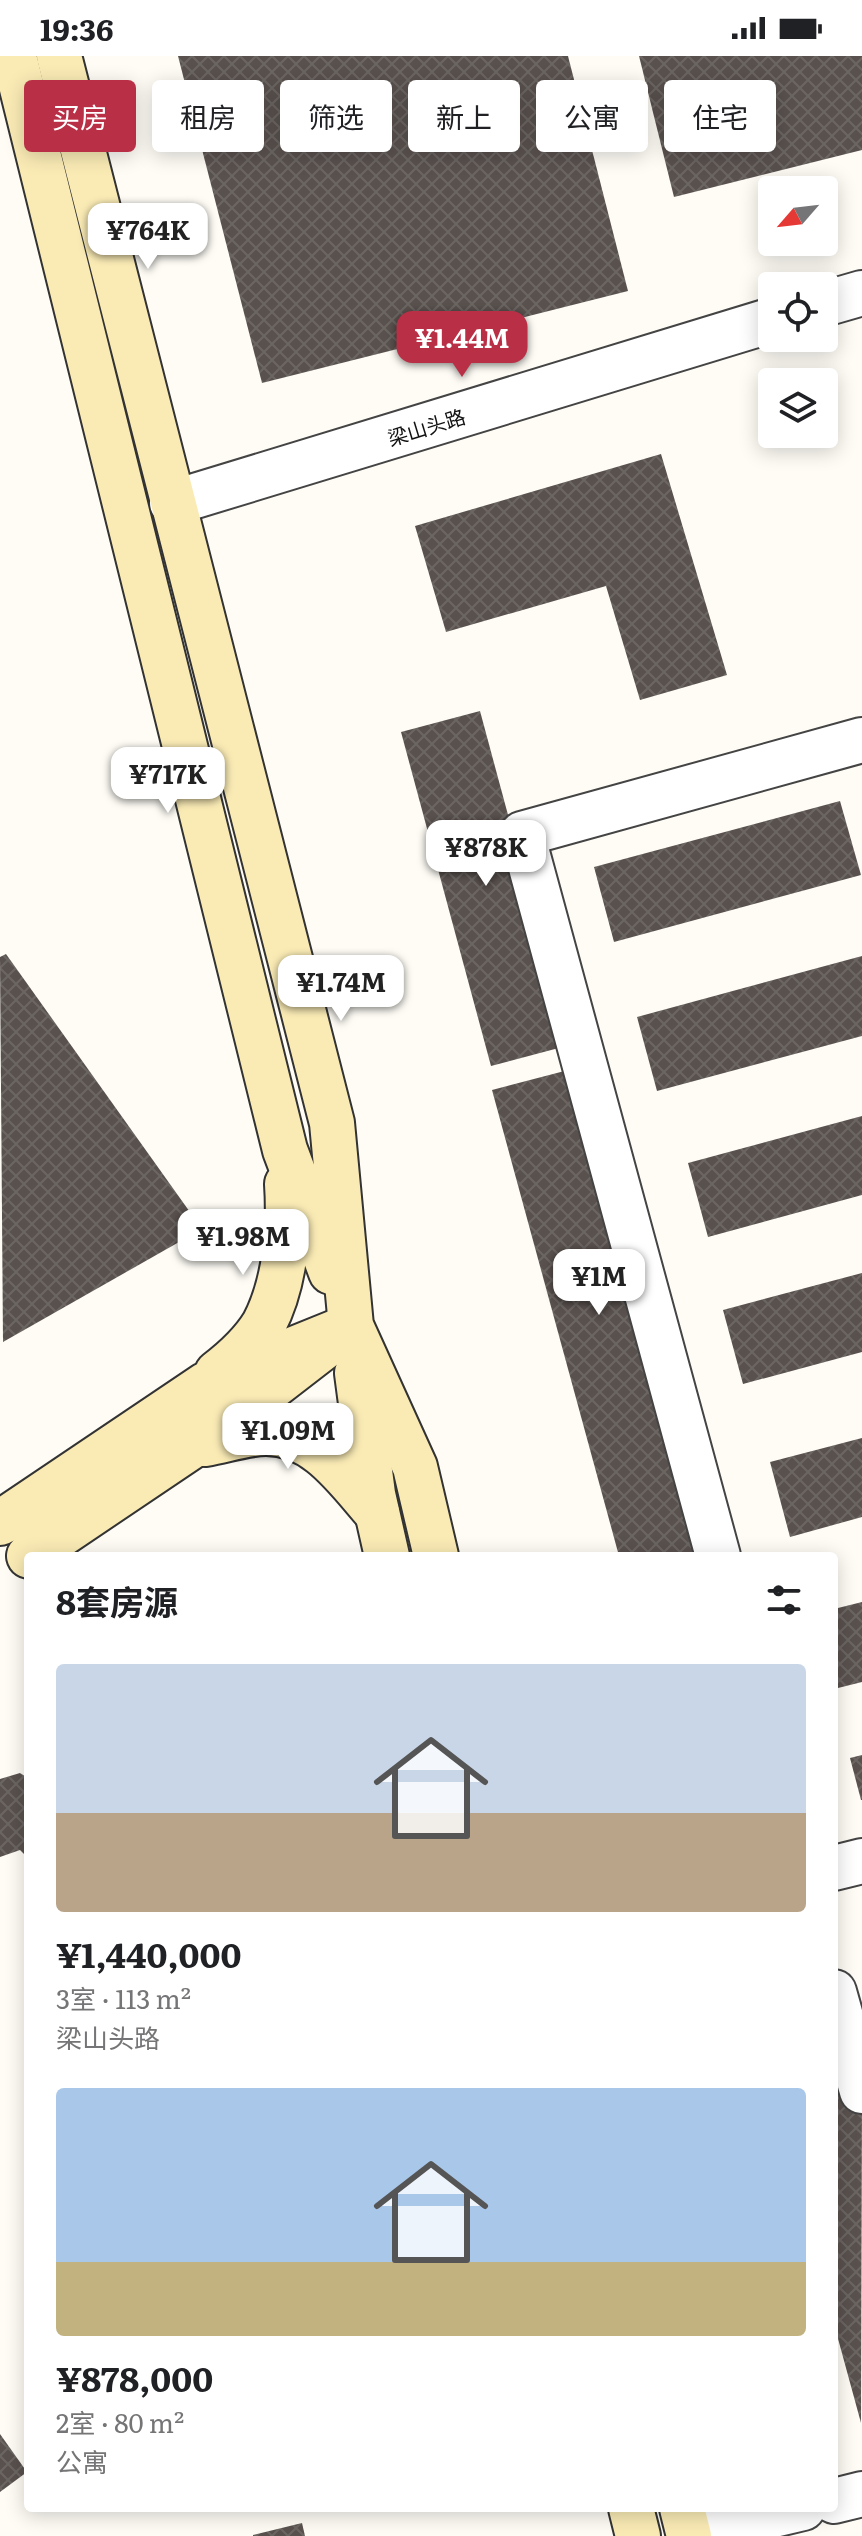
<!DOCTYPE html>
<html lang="zh">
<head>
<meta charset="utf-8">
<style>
	:root { --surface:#fff; --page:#f2f2f2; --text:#202124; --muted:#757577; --accent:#b93046 }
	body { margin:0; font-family:Literata,"Noto Sans SC",serif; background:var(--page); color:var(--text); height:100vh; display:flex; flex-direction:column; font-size:30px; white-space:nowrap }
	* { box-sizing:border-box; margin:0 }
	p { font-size:26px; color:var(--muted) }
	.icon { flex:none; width:44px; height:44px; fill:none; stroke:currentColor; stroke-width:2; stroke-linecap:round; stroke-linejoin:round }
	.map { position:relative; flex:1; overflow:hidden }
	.details { position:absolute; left:24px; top:1496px; width:814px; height:960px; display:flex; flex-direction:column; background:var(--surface); border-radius:8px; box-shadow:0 4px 20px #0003 }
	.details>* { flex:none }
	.guide { position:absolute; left:24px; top:24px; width:814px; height:72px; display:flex; gap:16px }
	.needle { width:52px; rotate:242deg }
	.controls { position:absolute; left:758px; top:120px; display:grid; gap:16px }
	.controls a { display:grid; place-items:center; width:80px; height:80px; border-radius:8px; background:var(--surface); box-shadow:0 4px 20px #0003; font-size:40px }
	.price { position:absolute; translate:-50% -68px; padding:0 18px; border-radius:16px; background:#fff; color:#222; font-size:26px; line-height:52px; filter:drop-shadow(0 2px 4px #0008) }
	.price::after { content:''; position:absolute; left:50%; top:48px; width:24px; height:18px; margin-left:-12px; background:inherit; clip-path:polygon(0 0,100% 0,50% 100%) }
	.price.active { background:var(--accent); color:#fff }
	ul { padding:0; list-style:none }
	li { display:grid; align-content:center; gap:16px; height:424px; padding:0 32px }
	li span { display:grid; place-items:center; height:248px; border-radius:8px; color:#555 }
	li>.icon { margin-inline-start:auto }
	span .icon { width:144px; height:144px; fill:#fffc; stroke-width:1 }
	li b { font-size:34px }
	h2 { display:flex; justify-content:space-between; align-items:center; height:96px; padding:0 32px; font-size:34px }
	.tag { padding:0 28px; border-radius:8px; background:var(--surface); box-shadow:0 4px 20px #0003; font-size:28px; line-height:72px }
	.tag.active { background:var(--accent); color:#fff }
	.status { display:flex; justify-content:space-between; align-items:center; height:56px; padding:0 40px; background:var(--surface); direction:ltr }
	.status svg { height:22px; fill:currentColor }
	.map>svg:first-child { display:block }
	.building { fill:url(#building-cross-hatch) }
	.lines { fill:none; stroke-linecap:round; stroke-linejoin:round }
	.minor-casing { stroke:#444; stroke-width:48 }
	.tertiary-casing { stroke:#444; stroke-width:48 }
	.secondary-casing { stroke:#333; stroke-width:48 }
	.minor { stroke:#fff; stroke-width:44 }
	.tertiary { stroke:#fff; stroke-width:44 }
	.secondary { stroke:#faebb5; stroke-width:44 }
	.labels { text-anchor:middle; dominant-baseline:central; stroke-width:8; stroke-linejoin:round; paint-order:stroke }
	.street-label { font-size:20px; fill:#111; stroke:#fff }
</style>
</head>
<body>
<div class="status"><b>19:36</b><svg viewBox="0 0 49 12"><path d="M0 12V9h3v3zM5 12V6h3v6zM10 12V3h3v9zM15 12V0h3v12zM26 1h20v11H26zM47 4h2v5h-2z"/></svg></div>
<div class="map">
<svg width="862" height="2480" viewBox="0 0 862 2480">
	<defs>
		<pattern id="building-cross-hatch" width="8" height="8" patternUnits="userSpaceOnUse" patternTransform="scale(2)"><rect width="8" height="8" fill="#59514e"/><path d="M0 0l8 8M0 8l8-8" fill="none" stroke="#6c6663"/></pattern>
	</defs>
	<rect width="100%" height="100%" fill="#fefcf5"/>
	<!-- building -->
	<g class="building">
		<path d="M178,0H568L628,235L262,327Z"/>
		<path d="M639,0H862V94L674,141Z"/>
		<path d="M661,398L727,619L640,644L606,530L446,576L415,470Z"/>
		<path d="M480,655L570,989L491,1010L401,676Z"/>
		<path d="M840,745L861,819L614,886L594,811Z"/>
		<path d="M6,898L202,1173L3,1286L0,901Z"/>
		<path d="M862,900V980L657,1035L637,961Z"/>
		<path d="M576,1012L709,1500H619L492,1034Z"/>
		<path d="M862,1060V1139L708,1181L688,1107Z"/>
		<path d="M862,1217V1296L743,1328L723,1254Z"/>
		<path d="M862,1382V1461L790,1481L770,1406Z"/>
		<path d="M862,1546V1626L834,1633V1553Z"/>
		<path d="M862,1699V1744H861L850,1702Z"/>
		<path d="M20,1717L28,1722V1802L20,1794L0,1801V1723Z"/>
		<path d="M834,1940L862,2039L861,2367L834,2268Z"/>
		<path d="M0,2378L27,2416L0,2436Z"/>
		<path d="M302,2467L305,2480H253V2479Z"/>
	</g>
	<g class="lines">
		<!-- minor casing -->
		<g class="minor-casing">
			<g id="minor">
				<path d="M718,1500L522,778L862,684"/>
				<path d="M834,1812L862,1805"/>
				<path d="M834,1936L862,2035"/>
				<path d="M834,2445L862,2438"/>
				<path d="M689,2479L803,2452"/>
			</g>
		</g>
		<!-- tertiary casing -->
		<g class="tertiary-casing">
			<g id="tertiary">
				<path d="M824,248L862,237"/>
				<path d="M172,447L772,264"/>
			</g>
		</g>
		<!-- secondary casing -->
		<g class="secondary-casing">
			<g id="secondary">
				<path d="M14,0L285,1094L331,1216"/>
				<path d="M59,0L332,1067L351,1270L415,1411L436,1500"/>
				<path d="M217,1317C234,1304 253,1286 264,1268C285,1228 290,1172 287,1128"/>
				<path d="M357,1317L373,1438L387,1500"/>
				<path d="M205,1388C224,1385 246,1377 266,1377C317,1377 346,1422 377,1457"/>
				<path d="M0,1467L205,1329L351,1270L219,1372L29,1500"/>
				<path d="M631,2452L638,2480"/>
				<path d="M682,2452L689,2480"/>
			</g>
		</g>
		<!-- minor -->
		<use href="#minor" class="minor"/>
		<!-- tertiary -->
		<use href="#tertiary" class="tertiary"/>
		<!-- secondary -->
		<use href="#secondary" class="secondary"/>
	</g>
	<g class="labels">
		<!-- street labels -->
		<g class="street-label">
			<text transform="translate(426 370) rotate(-17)">梁山头路</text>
		</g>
	</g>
</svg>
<div class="controls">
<a><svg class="needle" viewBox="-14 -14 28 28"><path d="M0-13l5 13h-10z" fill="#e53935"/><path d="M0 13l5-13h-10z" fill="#757577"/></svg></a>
<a><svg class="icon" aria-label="locate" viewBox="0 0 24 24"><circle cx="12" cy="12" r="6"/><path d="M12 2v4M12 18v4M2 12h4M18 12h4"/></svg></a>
<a><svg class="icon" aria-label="layers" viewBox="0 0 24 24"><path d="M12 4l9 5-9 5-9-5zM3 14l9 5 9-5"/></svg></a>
</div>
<b class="price" style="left:148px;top:215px">¥764K</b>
<b class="price active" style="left:462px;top:323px">¥1.44M</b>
<b class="price" style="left:168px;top:759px">¥717K</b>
<b class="price" style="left:486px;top:832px">¥878K</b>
<b class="price" style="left:341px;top:967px">¥1.74M</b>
<b class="price" style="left:243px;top:1221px">¥1.98M</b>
<b class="price" style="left:599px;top:1261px">¥1M</b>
<b class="price" style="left:288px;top:1415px">¥1.09M</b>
<div class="guide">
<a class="tag active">买房</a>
<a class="tag">租房</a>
<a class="tag">筛选</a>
<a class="tag">新上</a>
<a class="tag">公寓</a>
<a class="tag">住宅</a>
</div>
<section class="details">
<h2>8套房源<svg class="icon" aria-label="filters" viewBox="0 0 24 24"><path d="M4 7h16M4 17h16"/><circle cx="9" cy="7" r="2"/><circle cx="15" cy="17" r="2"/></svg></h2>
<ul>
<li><span style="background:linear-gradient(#c9d6e8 60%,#b9a48a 0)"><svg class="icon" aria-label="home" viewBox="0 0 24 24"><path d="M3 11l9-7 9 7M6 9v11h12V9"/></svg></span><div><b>¥1,440,000</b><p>3室 · 113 m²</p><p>梁山头路</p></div></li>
<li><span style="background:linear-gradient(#a9c7e8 70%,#c2b280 0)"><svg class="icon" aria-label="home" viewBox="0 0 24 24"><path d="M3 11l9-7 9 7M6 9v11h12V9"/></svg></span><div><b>¥878,000</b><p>2室 · 80 m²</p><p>公寓</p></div></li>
</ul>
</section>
</div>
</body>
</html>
